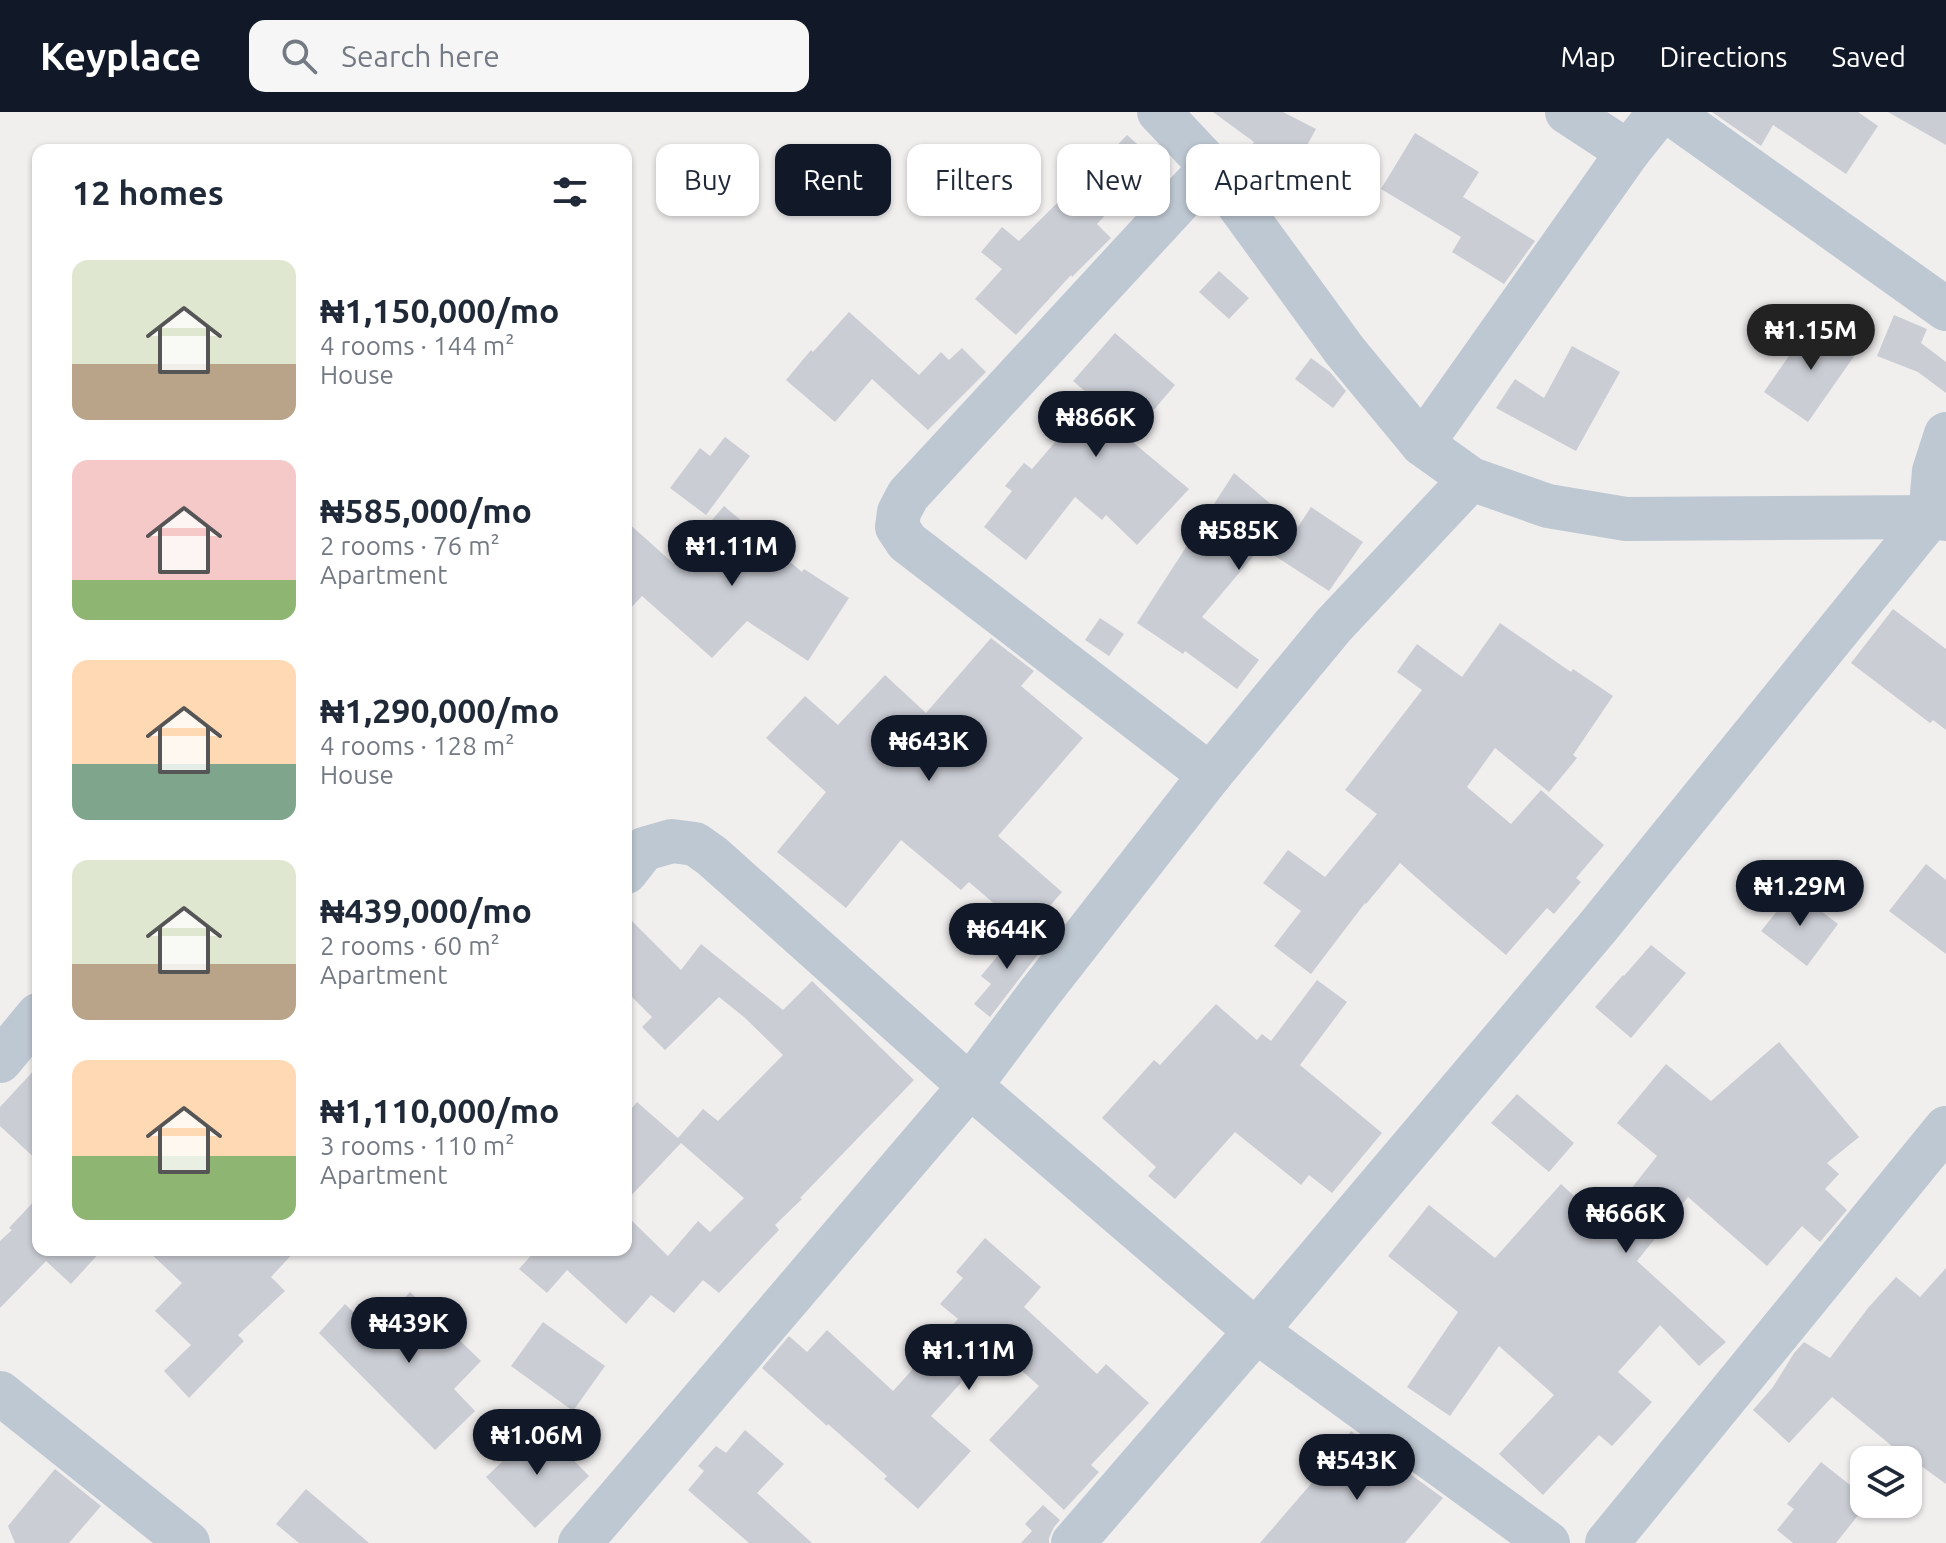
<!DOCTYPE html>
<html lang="en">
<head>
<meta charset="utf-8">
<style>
	:root { --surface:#fff; --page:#f6f6f7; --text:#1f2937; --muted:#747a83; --accent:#111827 }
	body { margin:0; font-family:Ubuntu,sans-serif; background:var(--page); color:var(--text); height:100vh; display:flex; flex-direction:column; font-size:30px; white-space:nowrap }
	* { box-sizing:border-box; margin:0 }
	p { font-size:26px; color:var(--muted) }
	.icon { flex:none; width:44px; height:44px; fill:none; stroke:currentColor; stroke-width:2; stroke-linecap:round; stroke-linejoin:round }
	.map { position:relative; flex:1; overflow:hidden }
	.panel { position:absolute; left:32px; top:32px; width:600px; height:1112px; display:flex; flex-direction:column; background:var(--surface); border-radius:16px; box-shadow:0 2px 6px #0004 }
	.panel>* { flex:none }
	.top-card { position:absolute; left:656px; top:32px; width:760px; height:72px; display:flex; gap:16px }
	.tools { position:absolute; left:1850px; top:1334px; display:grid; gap:16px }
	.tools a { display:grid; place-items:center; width:72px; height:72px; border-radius:16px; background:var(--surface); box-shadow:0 2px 6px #0004; font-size:40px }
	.price { position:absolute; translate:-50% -68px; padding:0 18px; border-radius:28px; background:var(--accent); color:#fff; font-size:26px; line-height:52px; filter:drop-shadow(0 2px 4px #0008) }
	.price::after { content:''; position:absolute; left:50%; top:48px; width:24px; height:18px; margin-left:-12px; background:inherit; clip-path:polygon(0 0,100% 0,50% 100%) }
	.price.selected { background:#222; color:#fff }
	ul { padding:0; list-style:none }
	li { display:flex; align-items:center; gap:24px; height:200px; padding:0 40px }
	li span { display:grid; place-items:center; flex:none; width:224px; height:160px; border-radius:16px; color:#555 }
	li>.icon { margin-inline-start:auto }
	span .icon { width:96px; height:96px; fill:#fffc; stroke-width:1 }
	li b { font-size:34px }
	h2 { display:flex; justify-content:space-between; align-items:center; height:96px; padding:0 40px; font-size:34px }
	.chip { padding:0 28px; border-radius:16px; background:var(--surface); box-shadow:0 2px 6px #0004; font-size:28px; line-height:72px }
	.chip.selected { background:var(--accent); color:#fff }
	header { display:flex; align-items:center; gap:48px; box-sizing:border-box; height:112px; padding:0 40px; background:var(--accent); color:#fff }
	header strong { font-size:38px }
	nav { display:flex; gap:44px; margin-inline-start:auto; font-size:28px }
	.search { width:560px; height:72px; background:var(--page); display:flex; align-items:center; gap:20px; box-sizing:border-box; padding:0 28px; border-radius:16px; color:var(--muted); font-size:30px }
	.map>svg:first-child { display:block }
	.building { fill:#cacdd4 }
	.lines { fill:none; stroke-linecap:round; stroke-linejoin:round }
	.minor { stroke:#bec8d2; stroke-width:44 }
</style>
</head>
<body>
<header>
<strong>Keyplace</strong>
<div class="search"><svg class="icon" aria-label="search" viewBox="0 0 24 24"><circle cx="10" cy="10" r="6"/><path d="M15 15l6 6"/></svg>Search here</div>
<nav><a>Map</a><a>Directions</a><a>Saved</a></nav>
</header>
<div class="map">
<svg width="1946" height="1431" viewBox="0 0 1946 1431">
	<rect width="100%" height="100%" fill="#f1eeee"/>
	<!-- building -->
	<g class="building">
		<path d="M1213,0H1283L1316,17L1289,66L1247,43L1254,30Z"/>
		<path d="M1712,0H1858L1878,14L1846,62L1773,13L1761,34Z"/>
		<path d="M1888,0H1946V33Z"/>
		<path d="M1415,21L1479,60L1463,85L1535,129L1504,172L1452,140L1461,125L1381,77Z"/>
		<path d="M1127,23L1156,49L1097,112L1111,126L1072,165L1071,163L1016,223L975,187L1002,157L981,140L1002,115L1019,129L1070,78L1064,72L1090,45L1098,53Z"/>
		<path d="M1219,159L1249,186L1229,207L1199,180Z"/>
		<path d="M849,200L919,263L941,240L949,248L962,236L986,260L928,318L872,267L835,310L786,268L811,238L813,240Z"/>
		<path d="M1894,203L1927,217L1921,231L1946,250V281L1918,260L1877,244Z"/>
		<path d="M1813,209L1857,240L1808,310L1764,280Z"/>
		<path d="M1115,221L1175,273L1129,327L1189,377L1137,433L1106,403L1102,408L1075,385L1026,448L984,415L1012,379L1005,374L1024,351L1032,357L1093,286L1073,269Z"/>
		<path d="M1572,234L1620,260L1576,339L1496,296L1515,267L1544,286Z"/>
		<path d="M1311,246L1330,260L1346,279L1333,296L1295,267Z"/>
		<path d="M725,325L750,344L706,403L670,376L700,336L710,344Z"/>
		<path d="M1234,361L1298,415L1311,395L1363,430L1329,479L1261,435L1202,505L1259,548L1237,577L1185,539L1183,542L1137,511Z"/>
		<path d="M724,394L802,460L804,457L849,486L808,549L747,509L712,546L642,484L626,501V409L674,452Z"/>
		<path d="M1893,497L1946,537V618L1933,608L1930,611L1851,551Z"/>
		<path d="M1100,506L1124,522L1109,544L1085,528Z"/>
		<path d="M1500,511L1571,560L1573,557L1613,584L1573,643L1577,646L1549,680L1495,636L1467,675L1511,712L1541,678L1604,733L1576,766L1581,770L1554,802L1547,796L1506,843L1453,798L1400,751L1366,792L1365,791L1311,862L1274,834L1301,799L1263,771L1288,738L1325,765L1377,702L1345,678L1422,578L1397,560L1417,532L1462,565Z"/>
		<path d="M991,526L1034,559L1021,574L1083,626L998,724L1062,780L1027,820L969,770L961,778L901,728L846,796L777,740L826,680L766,626L805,584L838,613L885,563L926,601Z"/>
		<path d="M1926,752L1946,768V842L1889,799Z"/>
		<path d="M1794,778L1838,812L1807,854L1761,819Z"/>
		<path d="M626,803L681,858L701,832L783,898L812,869L914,968L800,1086L802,1087L775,1113L779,1118L719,1181L703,1168L674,1201L651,1183L626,1212L567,1158L547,1181L519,1157L536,1138H626V1103L668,1144L698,1109L710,1120L744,1086L681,1031L626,1089V1003L637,990L678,1026L703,997L718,1009L783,943L744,905L719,885L665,938L642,915L652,905L626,879Z"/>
		<path d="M1019,818L1042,837L990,905L974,892L991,872L981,864Z"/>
		<path d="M1651,833L1686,861L1631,926L1595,895L1623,863L1624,864Z"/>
		<path d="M1317,868L1347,890L1300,953L1382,1021L1332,1081L1309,1063L1301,1073L1235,1020L1175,1087L1148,1064L1156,1055L1102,1006L1154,948L1160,953L1216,892L1257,928L1262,922L1271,929Z"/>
		<path d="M1779,930L1859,1025L1827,1051L1839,1062L1825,1077L1847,1098L1820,1130L1802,1114L1767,1154L1688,1085L1637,1149L1726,1230L1699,1254L1660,1213L1618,1260L1652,1290L1612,1334L1599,1323L1543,1383L1499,1342L1554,1283L1499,1234L1450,1304L1407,1275L1458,1200L1388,1144L1429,1093L1495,1146L1561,1072L1604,1111L1657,1044L1617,1011L1666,952L1711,989Z"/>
		<path d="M38,954V1049L0,1014V995Z"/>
		<path d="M1517,982L1574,1031L1549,1060L1491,1011Z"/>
		<path d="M38,1085V1138H102L71,1172L46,1149L0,1196V1129L12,1118L9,1116Z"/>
		<path d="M985,1126L1041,1175L1024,1195L1097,1262L1106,1252L1149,1291L1091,1353L1099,1360L1064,1398L989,1328L1039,1274L994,1234L931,1304L971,1339L918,1397L884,1367L887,1364L828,1312L827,1314L762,1256L789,1224L807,1240L827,1218L893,1279L958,1207L940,1192L963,1166L956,1160Z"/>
		<path d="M147,1138H296L271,1165L285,1179L238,1223L244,1229L189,1286L164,1259L191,1233L155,1199L182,1171Z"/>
		<path d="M1946,1156V1372L1906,1343H1903L1832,1285L1789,1331L1753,1298L1773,1275L1794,1241L1804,1230L1830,1246L1868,1196L1896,1165L1920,1185Z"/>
		<path d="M410,1180L481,1249L454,1277L475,1299L435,1338L319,1221L345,1192L369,1215L381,1203L384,1207Z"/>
		<path d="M543,1210L605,1254L573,1299L511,1254Z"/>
		<path d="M540,1314L589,1364L535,1416L486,1365Z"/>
		<path d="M745,1318L784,1352L757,1381L812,1431H749L688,1378L704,1359L698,1354L716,1334L726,1341Z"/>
		<path d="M1351,1319L1443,1386L1405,1431H1260L1316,1366Z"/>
		<path d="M1821,1350L1864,1384V1392H1867L1836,1431H1793L1777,1418L1794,1397L1787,1392Z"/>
		<path d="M55,1357L101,1394L69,1431H15L8,1414Z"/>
		<path d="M306,1377L369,1431H299L276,1412Z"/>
		<path d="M1043,1393L1060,1408L1054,1415L1049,1426V1431H1021L1032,1419L1025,1412Z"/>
	</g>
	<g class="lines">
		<!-- minor -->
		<g class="minor">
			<path d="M1159,0L1211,55L1345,239L1422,332L1471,367L1548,394L1626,407L1930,405L1946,407"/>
			<path d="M1567,0L1628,40"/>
			<path d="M1669,0L1946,197"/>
			<path d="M1422,332L1628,40L1660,0"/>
			<path d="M1210,663L907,430L897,415L899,400L908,383L1211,55"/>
			<path d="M626,760L644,737L672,729L695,732L712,744L970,974L1256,1219L1548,1431"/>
			<path d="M0,949L38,903"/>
			<path d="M0,1281L188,1431"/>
			<path d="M580,1431L970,974L1038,883L1210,663L1333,514L1471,367"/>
			<path d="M1073,1431L1256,1219L1597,816L1930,405L1934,359L1946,322"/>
			<path d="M1607,1431L1946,1016"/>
		</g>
	</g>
</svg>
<div class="tools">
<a><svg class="icon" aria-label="layers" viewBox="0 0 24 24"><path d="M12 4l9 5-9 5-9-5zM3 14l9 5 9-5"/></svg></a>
</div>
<b class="price selected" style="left:1811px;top:260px">₦1.15M</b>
<b class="price" style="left:1096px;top:347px">₦866K</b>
<b class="price" style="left:1239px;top:460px">₦585K</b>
<b class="price" style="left:732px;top:476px">₦1.11M</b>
<b class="price" style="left:929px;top:671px">₦643K</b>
<b class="price" style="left:1800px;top:816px">₦1.29M</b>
<b class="price" style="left:1007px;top:859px">₦644K</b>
<b class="price" style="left:1626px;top:1143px">₦666K</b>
<b class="price" style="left:409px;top:1253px">₦439K</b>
<b class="price" style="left:969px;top:1280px">₦1.11M</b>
<b class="price" style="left:537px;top:1365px">₦1.06M</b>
<b class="price" style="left:1357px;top:1390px">₦543K</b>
<div class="top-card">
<a class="chip">Buy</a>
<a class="chip selected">Rent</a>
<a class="chip">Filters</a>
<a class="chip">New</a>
<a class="chip">Apartment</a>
</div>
<section class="panel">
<h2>12 homes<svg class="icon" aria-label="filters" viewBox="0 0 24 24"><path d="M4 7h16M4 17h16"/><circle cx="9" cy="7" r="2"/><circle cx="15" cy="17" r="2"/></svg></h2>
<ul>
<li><span style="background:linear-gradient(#dfe7d0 65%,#b9a48a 0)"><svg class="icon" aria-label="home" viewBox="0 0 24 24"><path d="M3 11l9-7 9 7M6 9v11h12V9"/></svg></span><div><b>₦1,150,000/mo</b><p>4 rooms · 144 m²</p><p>House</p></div></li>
<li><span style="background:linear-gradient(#f6c9c9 75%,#8fb573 0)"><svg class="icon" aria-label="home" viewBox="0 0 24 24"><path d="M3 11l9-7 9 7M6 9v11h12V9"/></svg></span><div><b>₦585,000/mo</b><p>2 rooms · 76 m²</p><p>Apartment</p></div></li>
<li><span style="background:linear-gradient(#ffd9b3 65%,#7fa58c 0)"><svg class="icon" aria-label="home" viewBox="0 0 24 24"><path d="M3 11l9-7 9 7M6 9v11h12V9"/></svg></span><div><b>₦1,290,000/mo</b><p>4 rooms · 128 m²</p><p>House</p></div></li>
<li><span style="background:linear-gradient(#dfe7d0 65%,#b9a48a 0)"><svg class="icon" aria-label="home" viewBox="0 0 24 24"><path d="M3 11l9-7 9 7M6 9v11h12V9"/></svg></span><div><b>₦439,000/mo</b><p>2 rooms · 60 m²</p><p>Apartment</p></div></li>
<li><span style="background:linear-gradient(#ffd9b3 60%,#8fb573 0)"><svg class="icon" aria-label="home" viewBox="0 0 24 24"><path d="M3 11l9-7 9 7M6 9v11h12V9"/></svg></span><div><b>₦1,110,000/mo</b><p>3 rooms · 110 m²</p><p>Apartment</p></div></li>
</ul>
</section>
</div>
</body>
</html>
